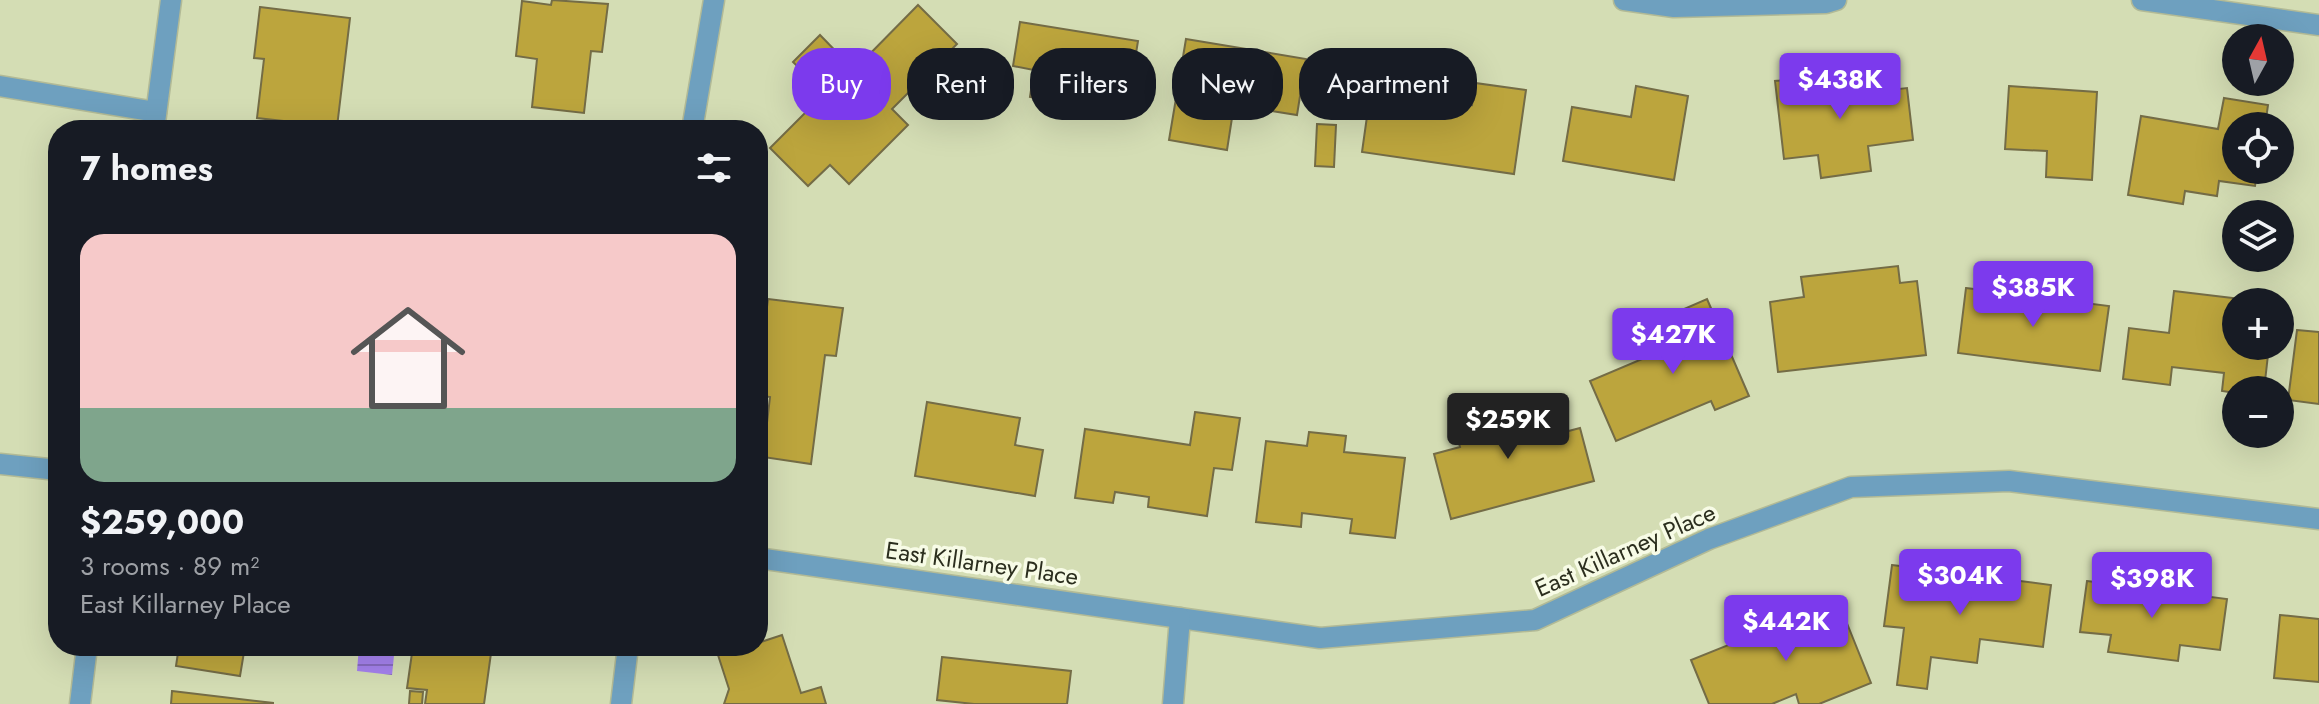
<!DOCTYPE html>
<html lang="en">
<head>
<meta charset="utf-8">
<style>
	:root { --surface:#171b24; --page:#242831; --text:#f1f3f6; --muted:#9ea1a6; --accent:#7c3aed }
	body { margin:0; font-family:Jost,sans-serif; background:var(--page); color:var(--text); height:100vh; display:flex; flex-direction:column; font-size:30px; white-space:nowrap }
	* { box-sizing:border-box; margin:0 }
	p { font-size:26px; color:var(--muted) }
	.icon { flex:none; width:44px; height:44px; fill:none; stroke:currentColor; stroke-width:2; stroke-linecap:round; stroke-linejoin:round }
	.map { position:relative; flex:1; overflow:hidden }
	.drawer { position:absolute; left:48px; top:120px; width:720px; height:536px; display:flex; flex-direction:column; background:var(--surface); border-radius:32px; box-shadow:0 8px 32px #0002 }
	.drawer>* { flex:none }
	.hud { position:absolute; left:792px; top:48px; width:760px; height:72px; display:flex; gap:16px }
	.needle { width:52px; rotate:8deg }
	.controls { position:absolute; left:2222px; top:24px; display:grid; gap:16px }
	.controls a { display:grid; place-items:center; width:72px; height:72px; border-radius:50%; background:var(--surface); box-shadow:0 8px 32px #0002; font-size:40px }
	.price { position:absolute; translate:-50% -68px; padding:0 18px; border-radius:8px; background:var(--accent); color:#fff; font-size:26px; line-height:52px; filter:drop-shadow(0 2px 4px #0008) }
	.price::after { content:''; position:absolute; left:50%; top:48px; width:24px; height:18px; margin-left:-12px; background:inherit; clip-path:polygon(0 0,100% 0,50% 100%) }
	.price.active { background:#222; color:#fff }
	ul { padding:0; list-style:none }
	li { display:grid; align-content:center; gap:16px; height:424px; padding:0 32px }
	li span { display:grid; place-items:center; height:248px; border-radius:24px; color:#555 }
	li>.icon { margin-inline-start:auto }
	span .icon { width:144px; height:144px; fill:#fffc; stroke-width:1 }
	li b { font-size:34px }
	h2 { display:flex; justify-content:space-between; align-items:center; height:96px; padding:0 32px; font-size:34px }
	.chip { padding:0 28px; border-radius:32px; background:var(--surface); box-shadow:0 8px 32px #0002; font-size:28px; line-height:72px }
	.chip.active { background:var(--accent); color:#fff }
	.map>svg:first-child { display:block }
	.water { fill:url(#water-rules) }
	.building { fill:#bca53d; stroke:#746c46; stroke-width:2 }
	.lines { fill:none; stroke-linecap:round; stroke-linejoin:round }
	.minor-casing { stroke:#b2ba96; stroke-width:23 }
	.minor { stroke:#6ea0bf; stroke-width:20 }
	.labels { text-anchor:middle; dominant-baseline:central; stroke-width:7; stroke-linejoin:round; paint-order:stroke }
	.street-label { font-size:24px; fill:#2b2e1e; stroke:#f7fbe6 }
</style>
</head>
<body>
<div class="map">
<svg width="2319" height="704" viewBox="0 0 2319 704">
	<defs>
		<pattern id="water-rules" width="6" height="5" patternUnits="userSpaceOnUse" patternTransform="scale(2)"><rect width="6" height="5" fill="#a582ee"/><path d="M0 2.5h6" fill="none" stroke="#876bc0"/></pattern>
	</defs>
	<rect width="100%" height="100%" fill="#d4ddb4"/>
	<!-- water -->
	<path class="water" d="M359,646H395L392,675L357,671Z"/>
	<!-- building -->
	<g class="building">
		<path d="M552,0L608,4L602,52L591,51L584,113L532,107L537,59L516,56L522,1L551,5Z"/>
		<path d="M918,5L957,44L892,109L908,125L849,184L830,165L808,186L770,148L825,93L793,62L820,35L854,70Z"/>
		<path d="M260,7L350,18L337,127L257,118L264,59L254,58Z"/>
		<path d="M1020,22L1138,41L1131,84L1101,79L1096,108L1030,97L1034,70L1013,66Z"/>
		<path d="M1186,39L1306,59L1297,115L1234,105L1227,150L1169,140Z"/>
		<path d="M1861,71L1864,93L1907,88L1913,140L1868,146L1871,171L1821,178L1818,155L1784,159L1775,81Z"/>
		<path d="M1372,81L1414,87L1413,97L1472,105L1475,83L1526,90L1514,174L1362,152Z"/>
		<path d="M1636,86L1688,96L1674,180L1563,161L1572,107L1631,117Z"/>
		<path d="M2009,86L2097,92L2092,180L2046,177L2047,151L2005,149Z"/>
		<path d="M2224,98L2268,105L2265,126H2236V170H2258L2255,186L2219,181L2217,196L2185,191L2183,204L2128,195L2141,116L2218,129Z"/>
		<path d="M1317,124L1336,125L1334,167L1315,166Z"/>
		<path d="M1898,266L1900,283L1917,281L1926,355L1778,372L1770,302L1804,297L1801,277Z"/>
		<path d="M1966,288L2109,306L2100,371L1958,353Z"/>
		<path d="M2174,291L2266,302H2236V346H2269L2264,390H2236V393L2222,391L2224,373L2172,367L2170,385L2123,379L2129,328L2169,333Z"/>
		<path d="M768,299L843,308L836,356L825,355L811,464L763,457L770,397L758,395V377Z"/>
		<path d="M1707,299L1749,396L1715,410L1711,401L1616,441L1590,381L1673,346L1661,319Z"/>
		<path d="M2297,330L2319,332V404L2288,400Z"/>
		<path d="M1527,401L1538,439L1580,428L1594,481L1451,519L1434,454L1460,447L1453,421Z"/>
		<path d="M927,402L1020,418L1015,445L1043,450L1035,496L915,476Z"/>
		<path d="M1195,412L1240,418L1232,470L1214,468L1207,516L1148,507L1149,497L1115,492L1113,503L1075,498L1085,429L1190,445Z"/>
		<path d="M1309,432L1346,436L1344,452L1405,458L1395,538L1350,533L1352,519L1302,513L1301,527L1256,522L1266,441L1307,446Z"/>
		<path d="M1892,565L2051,585L2043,647L1980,639L1977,663L1931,657L1927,689L1897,685L1904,628L1884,626Z"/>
		<path d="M2087,581L2227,599L2220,650L2180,645L2178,661L2108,652L2111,635L2080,632Z"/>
		<path d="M1838,601L1871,683L1819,704H1799L1796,694L1772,704H1709L1691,660Z"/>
		<path d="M2280,615L2319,619V682L2274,678Z"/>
		<path d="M782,635L801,693L821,687L826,704H724L729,689L718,655L747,646H758V643Z"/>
		<path d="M179,646H245L240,676L176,666Z"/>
		<path d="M413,646H492L484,704H425L427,690L407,688Z"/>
		<path d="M942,657L1071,671L1067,704H974L937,700Z"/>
		<path d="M172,691L273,703V704H171Z"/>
		<path d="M410,691L423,692L422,704H409Z"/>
	</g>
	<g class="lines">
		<!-- minor casing -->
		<g class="minor-casing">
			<g id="minor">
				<path d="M1624,0L1674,7L1826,3L1836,0"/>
				<path d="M2142,0L2319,25"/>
				<path d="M0,86L156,112"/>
				<path d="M154,130L171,0"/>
				<path d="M692,130L714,0"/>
				<path d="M0,464L58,470"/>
				<path d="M758,558L1320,638L1535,620L1709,539L1851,487L2009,481L2319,519"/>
				<path d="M80,704L87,646"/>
				<path d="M621,704L628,646"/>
				<path d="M1173,704L1180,618"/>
			</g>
		</g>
		<!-- minor -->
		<use href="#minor" class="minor"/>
	</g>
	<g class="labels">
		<!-- street labels -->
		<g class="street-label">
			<text transform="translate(1625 550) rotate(-24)">East Killarney Place</text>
			<text transform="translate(982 563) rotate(8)">East Killarney Place</text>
		</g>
	</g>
</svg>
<div class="controls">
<a><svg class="needle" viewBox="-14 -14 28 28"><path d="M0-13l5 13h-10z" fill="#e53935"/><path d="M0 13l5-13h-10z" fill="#9ea1a6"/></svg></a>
<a><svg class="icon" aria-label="locate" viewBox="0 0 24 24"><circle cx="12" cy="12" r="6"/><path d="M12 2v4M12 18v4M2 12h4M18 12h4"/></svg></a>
<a><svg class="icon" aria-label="layers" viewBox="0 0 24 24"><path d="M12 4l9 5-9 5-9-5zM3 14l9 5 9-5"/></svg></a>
<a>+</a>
<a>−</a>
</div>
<b class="price" style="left:1840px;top:121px">$438K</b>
<b class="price" style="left:2033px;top:329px">$385K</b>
<b class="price" style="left:1673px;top:376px">$427K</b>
<b class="price active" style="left:1508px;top:461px">$259K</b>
<b class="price" style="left:1960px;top:617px">$304K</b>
<b class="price" style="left:2152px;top:620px">$398K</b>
<b class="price" style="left:1786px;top:663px">$442K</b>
<div class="hud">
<a class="chip active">Buy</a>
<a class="chip">Rent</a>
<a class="chip">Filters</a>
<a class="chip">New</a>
<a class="chip">Apartment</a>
</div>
<section class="drawer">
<h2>7 homes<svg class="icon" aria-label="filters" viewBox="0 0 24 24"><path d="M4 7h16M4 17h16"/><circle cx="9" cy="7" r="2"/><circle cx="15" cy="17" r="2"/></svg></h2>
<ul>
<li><span style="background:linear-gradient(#f6c9c9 70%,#7fa58c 0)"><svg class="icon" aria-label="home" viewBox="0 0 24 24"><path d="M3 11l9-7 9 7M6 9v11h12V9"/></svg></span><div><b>$259,000</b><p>3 rooms · 89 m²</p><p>East Killarney Place</p></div></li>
</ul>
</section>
</div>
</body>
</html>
